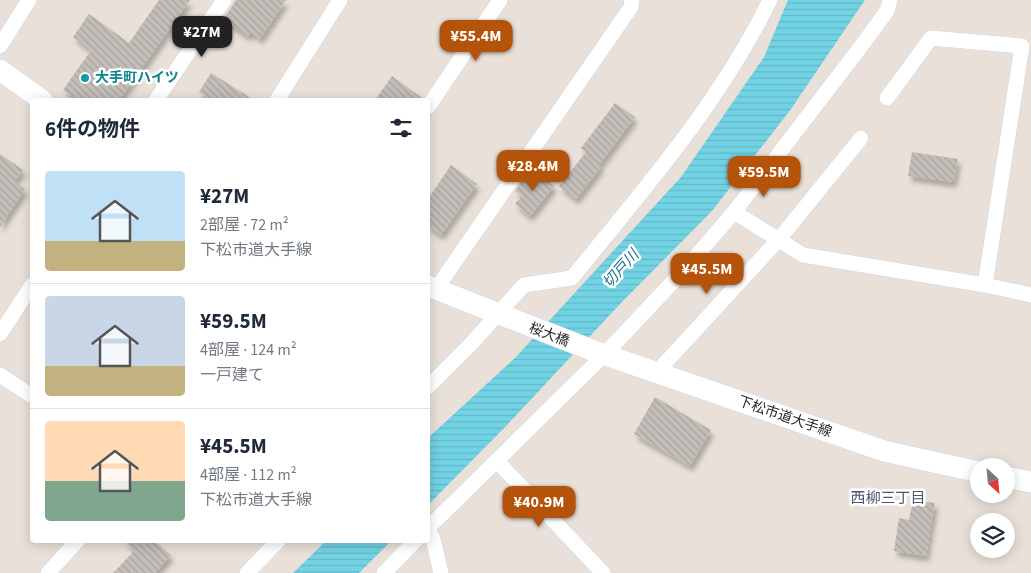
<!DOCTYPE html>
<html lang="ja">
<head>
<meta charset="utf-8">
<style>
	:root { --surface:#fff; --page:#f2f2f3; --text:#1f2937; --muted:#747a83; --line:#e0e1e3; --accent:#b45309 }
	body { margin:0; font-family:"Source Sans 3","Noto Sans JP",sans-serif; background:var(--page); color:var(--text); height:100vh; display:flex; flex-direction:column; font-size:19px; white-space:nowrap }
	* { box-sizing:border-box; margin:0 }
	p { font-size:16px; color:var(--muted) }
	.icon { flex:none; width:28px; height:28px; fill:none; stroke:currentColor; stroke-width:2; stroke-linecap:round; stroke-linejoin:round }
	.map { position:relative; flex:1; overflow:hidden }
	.side { position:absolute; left:30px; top:98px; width:400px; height:445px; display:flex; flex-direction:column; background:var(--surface); border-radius:5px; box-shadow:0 2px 12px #0003 }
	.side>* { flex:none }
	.needle { width:32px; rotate:154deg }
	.tools { position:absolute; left:970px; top:458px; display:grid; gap:10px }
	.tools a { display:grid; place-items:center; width:45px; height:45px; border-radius:50%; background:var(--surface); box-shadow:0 2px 12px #0003; font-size:25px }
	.price { position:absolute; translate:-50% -42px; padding:0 11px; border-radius:10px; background:var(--accent); color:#fff; font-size:16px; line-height:32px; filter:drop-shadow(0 1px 2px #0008) }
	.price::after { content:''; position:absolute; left:50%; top:30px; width:15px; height:11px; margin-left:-8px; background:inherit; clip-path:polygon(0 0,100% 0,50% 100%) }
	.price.on { background:#222; color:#fff }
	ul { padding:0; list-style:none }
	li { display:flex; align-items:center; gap:15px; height:125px; padding:0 15px }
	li+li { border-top:1px solid var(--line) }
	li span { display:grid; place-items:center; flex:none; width:140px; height:100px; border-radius:5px; color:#555 }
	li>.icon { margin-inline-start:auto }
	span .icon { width:60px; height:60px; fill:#fffc; stroke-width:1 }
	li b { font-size:21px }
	h2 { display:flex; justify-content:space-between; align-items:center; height:60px; padding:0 15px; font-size:21px }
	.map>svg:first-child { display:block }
	.water { fill:url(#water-rules) }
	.building { fill:url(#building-back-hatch); filter:url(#shadow) }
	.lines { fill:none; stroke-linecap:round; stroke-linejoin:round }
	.street-casing { stroke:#cfd4df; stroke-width:16 }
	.secondary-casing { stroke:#cfd4df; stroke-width:22 }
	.street { stroke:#fff; stroke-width:15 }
	.secondary { stroke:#fff; stroke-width:21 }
	.culture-dot { fill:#0f9aa8; stroke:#fff; stroke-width:2 }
	.labels { text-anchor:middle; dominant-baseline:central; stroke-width:5; stroke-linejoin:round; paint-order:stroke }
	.culture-label { font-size:14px; font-weight:bold; fill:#0d838f; stroke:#fff; text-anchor:start }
	.street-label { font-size:14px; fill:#272727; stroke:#fff }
	.water-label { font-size:15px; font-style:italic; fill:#16708c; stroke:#fff }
	.neighbourhood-label { font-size:15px; fill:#4b5774; stroke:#fff }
</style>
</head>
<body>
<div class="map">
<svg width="1031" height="573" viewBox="0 0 1031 573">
	<defs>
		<pattern id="water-rules" width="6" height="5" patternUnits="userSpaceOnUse" patternTransform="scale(1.25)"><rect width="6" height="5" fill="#72d3e5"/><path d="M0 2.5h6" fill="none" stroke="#63b5c4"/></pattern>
		<pattern id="building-back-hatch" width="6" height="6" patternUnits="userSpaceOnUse" patternTransform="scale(1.25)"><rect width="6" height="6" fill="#c4beb9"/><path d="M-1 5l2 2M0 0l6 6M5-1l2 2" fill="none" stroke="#a8a39f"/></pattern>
		<filter id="shadow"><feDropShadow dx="3" dy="5.5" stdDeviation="2.5" flood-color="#0004"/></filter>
	</defs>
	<rect width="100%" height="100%" fill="#e9e1d9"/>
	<!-- water -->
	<g class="water">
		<path d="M788,0H865L791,109L712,211L620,304L508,424L428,505V438L515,358L681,177L764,57Z"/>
		<path d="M327,540H392L359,573H293Z"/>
	</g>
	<!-- building -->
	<g class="building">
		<path d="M159,0H190L119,100H78L63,90L91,50L73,37L89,14L129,43Z"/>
		<path d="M236,0H286L260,39L251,32L248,36L223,20Z"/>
		<path d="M211,73L254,100H211L199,92Z"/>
		<path d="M392,76L422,98L421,100H375Z"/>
		<path d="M615,103L635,117L599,165L601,167L576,199L559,186L586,152L581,148Z"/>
		<path d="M912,152L958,159L954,182L908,176Z"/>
		<path d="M0,154L23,170L14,182L25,189L0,227Z"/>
		<path d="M451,165L477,184L441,235L428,226V199Z"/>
		<path d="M531,168L554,186L530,216L515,204L522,196L515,191Z"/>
		<path d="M655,397L711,430L690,466L634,434Z"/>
		<path d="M913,500L935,503L926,556L894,551L899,518L909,520Z"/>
		<path d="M123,540H153L171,555L155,573H113L135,550Z"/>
	</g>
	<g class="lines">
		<!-- street casing -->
		<g class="street-casing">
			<g id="street">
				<path d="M0,46L29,0"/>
				<path d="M887,98L931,38L1022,46L985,285"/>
				<path d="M156,100L224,0"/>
				<path d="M277,100L340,0"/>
				<path d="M428,107L500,0"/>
				<path d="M734,212L803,255L985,285L1031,295"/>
				<path d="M436,289L631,7L632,0"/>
				<path d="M0,334L32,285"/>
				<path d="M657,372L780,238L861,138"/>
				<path d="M0,375L32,396"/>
				<path d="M428,387L470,345L524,285L572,278C644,189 719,104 770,0"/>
				<path d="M497,461L603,573"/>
				<path d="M428,528L604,355L685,269L734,212L859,49L887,11L890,0"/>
				<path d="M428,529L433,539L441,573"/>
				<path d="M48,573L78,540"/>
				<path d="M247,573L279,540"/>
				<path d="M384,573L416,540"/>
			</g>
		</g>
		<!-- secondary casing -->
		<g class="secondary-casing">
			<g id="secondary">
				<path d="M0,70L42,100"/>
				<path d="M428,286L594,351L884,451L979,472"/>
				<path d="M1006,477L1031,482"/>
			</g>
		</g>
		<!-- street -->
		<use href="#street" class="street"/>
		<!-- secondary -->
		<use href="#secondary" class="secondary"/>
	</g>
	<!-- markers -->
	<circle class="culture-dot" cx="85" cy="78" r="5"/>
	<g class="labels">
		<!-- culture labels -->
		<g class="culture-label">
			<text x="95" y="78">大手町ハイツ</text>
		</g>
		<!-- street labels -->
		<g class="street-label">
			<text transform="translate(549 335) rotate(21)">桜大橋</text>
			<text transform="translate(785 417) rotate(19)">下松市道大手線</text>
		</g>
		<!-- water labels -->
		<g class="water-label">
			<text transform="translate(621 269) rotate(-48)">切戸川</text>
		</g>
		<!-- neighbourhood labels -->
		<g class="neighbourhood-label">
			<text x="888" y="498">西柳三丁目</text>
		</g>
	</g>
</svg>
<div class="tools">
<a><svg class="needle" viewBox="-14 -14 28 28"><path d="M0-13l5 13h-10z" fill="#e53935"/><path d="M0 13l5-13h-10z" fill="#747a83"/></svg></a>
<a><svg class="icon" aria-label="layers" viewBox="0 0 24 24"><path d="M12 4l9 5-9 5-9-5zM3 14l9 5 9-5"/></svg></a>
</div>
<b class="price on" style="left:202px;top:58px">¥27M</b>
<b class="price" style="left:476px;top:62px">¥55.4M</b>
<b class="price" style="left:533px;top:192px">¥28.4M</b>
<b class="price" style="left:764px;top:198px">¥59.5M</b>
<b class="price" style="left:707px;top:295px">¥45.5M</b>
<b class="price" style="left:539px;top:528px">¥40.9M</b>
<section class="side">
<h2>6件の物件<svg class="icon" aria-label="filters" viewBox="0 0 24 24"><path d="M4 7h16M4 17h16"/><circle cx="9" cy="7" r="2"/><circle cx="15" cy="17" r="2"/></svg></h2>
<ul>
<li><span style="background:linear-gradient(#bfe0f5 70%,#c2b280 0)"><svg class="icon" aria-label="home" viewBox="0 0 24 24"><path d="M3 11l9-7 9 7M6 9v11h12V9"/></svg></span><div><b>¥27M</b><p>2部屋 · 72 m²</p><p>下松市道大手線</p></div></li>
<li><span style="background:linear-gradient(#c9d6e8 70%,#c2b280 0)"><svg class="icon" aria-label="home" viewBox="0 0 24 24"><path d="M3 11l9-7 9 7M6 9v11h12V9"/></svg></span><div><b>¥59.5M</b><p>4部屋 · 124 m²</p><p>一戸建て</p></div></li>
<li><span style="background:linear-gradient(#ffd9b3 60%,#7fa58c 0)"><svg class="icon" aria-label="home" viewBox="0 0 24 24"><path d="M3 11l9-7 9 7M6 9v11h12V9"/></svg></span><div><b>¥45.5M</b><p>4部屋 · 112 m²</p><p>下松市道大手線</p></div></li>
</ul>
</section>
</div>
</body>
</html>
